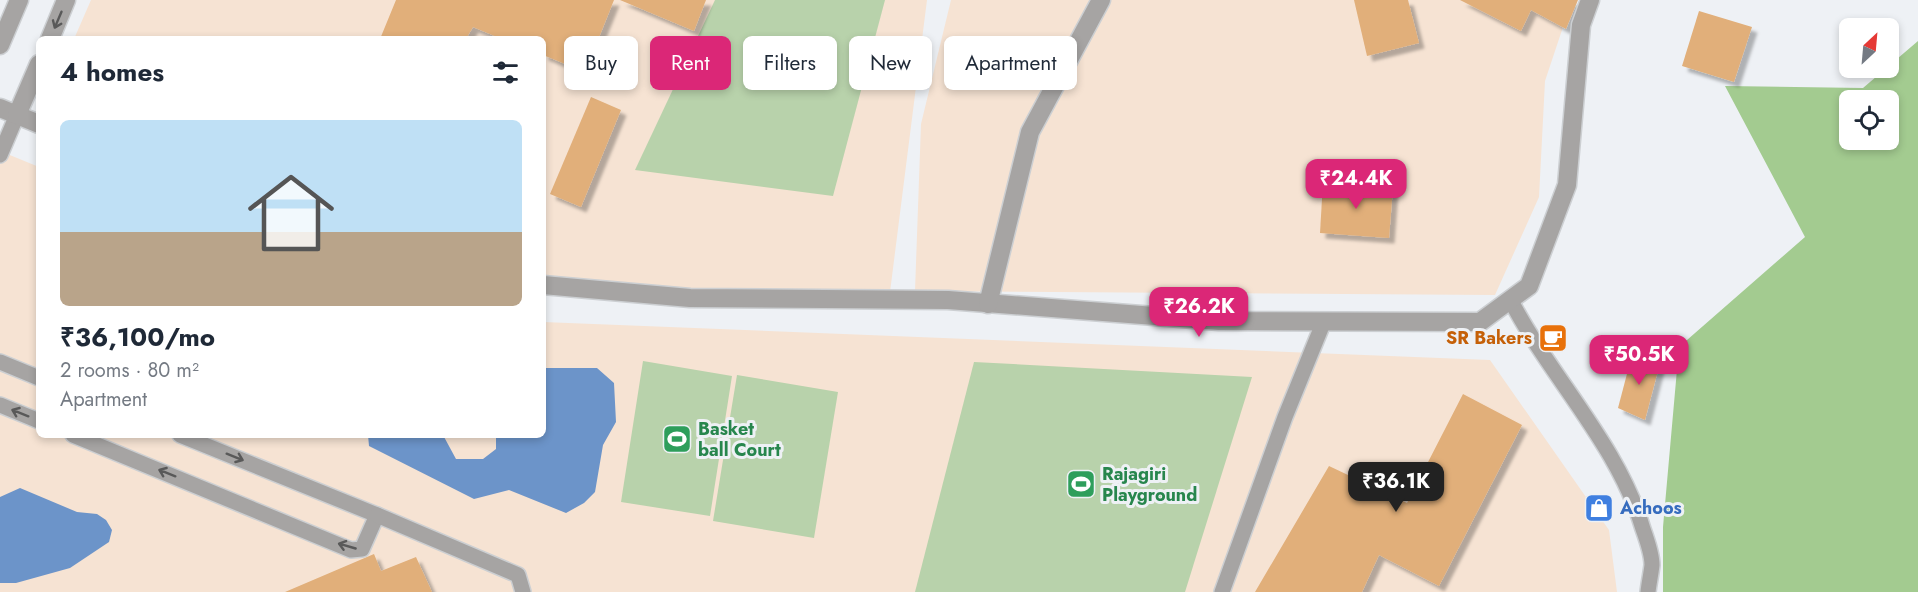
<!DOCTYPE html>
<html lang="en">
<head>
<meta charset="utf-8">
<style>
	:root { --surface:#fff; --page:#f6f6f7; --text:#1f2937; --muted:#747a83; --accent:#db2777 }
	body { margin:0; font-family:Jost,sans-serif; background:var(--page); color:var(--text); height:100vh; display:flex; flex-direction:column; font-size:22px; white-space:nowrap }
	* { box-sizing:border-box; margin:0 }
	p { font-size:20px; color:var(--muted) }
	.icon { flex:none; width:33px; height:33px; fill:none; stroke:currentColor; stroke-width:2; stroke-linecap:round; stroke-linejoin:round }
	.map { position:relative; flex:1; overflow:hidden }
	.side { position:absolute; left:36px; top:36px; width:510px; height:402px; display:flex; flex-direction:column; background:var(--surface); border-radius:9px; box-shadow:0 3px 9px #0003 }
	.side>* { flex:none }
	.banner { position:absolute; left:564px; top:36px; width:570px; height:54px; display:flex; gap:12px }
	.needle { width:39px; rotate:26deg }
	.controls { position:absolute; left:1839px; top:18px; display:grid; gap:12px }
	.controls a { display:grid; place-items:center; width:60px; height:60px; border-radius:9px; background:var(--surface); box-shadow:0 3px 9px #0003; font-size:30px }
	.price { position:absolute; translate:-50% -51px; padding:0 14px; border-radius:12px; background:var(--accent); color:#fff; font-size:20px; line-height:39px; filter:drop-shadow(0 2px 3px #0008) }
	.price::after { content:''; position:absolute; left:50%; top:36px; width:18px; height:14px; margin-left:-9px; background:inherit; clip-path:polygon(0 0,100% 0,50% 100%) }
	.price.active { background:#222; color:#fff }
	ul { padding:0; list-style:none }
	li { display:grid; align-content:center; gap:12px; height:318px; padding:0 24px }
	li span { display:grid; place-items:center; height:186px; border-radius:9px; color:#555 }
	li>.icon { margin-inline-start:auto }
	span .icon { width:108px; height:108px; fill:#fffc; stroke-width:1 }
	li b { font-size:26px }
	h2 { display:flex; justify-content:space-between; align-items:center; height:72px; padding:0 24px; font-size:26px }
	.pill { padding:0 21px; border-radius:9px; background:var(--surface); box-shadow:0 3px 9px #0003; font-size:21px; line-height:54px }
	.pill.active { background:var(--accent); color:#fff }
	.map>svg:first-child { display:block }
	.education { fill:#f6e3d3 }
	.green { fill:#b8d2ab }
	.forest { fill:#a3cb90; fill-rule:evenodd }
	.water { fill:#6c94c9 }
	.building { fill:#e1af7a; filter:url(#shadow) }
	.lines { fill:none; stroke-linecap:round; stroke-linejoin:round }
	.service-casing { stroke:#cccfd2; stroke-width:18 }
	.minor-casing { stroke:#cccfd2; stroke-width:21 }
	.service { stroke:#a6a4a3; stroke-width:15 }
	.minor { stroke:#a6a4a3; stroke-width:18 }
	.oneway { stroke:#595959 }
	.labels { text-anchor:middle; dominant-baseline:central; stroke-width:6; stroke-linejoin:round; paint-order:stroke }
	.food-label { font-size:18px; font-weight:bold; fill:#c56008; stroke:#eef1f5; text-anchor:end }
	.leisure-label { font-size:18px; font-weight:bold; fill:#27864d; stroke:#eef1f5; text-anchor:start }
	.shop-label { font-size:18px; font-weight:bold; fill:#366cbe; stroke:#eef1f5; text-anchor:start }
</style>
</head>
<body>
<div class="map">
<svg width="1918" height="592" viewBox="0 0 1918 592">
	<defs>
		<filter id="shadow"><feDropShadow dx="5.5" dy="5.5" stdDeviation="1.5" flood-color="#0004"/></filter>
	</defs>
	<rect width="100%" height="100%" fill="#eef1f5"/>
	<!-- education -->
	<g class="education">
		<path d="M91,0H927L889,300L543,283V39H74Z"/>
		<path d="M951,0H1572L1545,81L1539,197L1495,295L915,291L921,124Z"/>
		<path d="M0,151L39,167V435H543V322L1490,360L1609,530L1617,592H0Z"/>
	</g>
	<!-- green -->
	<g class="green">
		<path d="M715,0H885L833,196L635,170Z"/>
		<path d="M643,361L732,376L710,516L621,502Z"/>
		<path d="M974,362L1252,377L1185,592H915Z"/>
		<path d="M737,375L838,392L814,538L713,521Z"/>
	</g>
	<!-- forest -->
	<path class="forest" d="M1918,41V592H1663V527L1679,347L1805,237L1725,86L1863,88ZM1850,100H1888V140H1850Z"/>
	<!-- water -->
	<g class="water">
		<path d="M543,368H597L614,383L616,422L603,445L595,492L584,503L566,513L509,490L474,499L369,446L368,435H443L456,459H483L496,449V435H543Z"/>
		<path d="M20,488L77,512L97,514L106,520L112,530L109,542L70,568L16,583H0V497Z"/>
	</g>
	<!-- building -->
	<g class="building">
		<path d="M396,0H614L585,72L543,55V39H502L473,27L467,37L450,39H380Z"/>
		<path d="M620,0H706L694,31Z"/>
		<path d="M1354,0H1408L1419,43L1367,56Z"/>
		<path d="M1460,0H1578L1566,29L1531,10L1521,31Z"/>
		<path d="M1699,11L1752,27L1734,82L1682,66Z"/>
		<path d="M591,97L621,110L581,207L550,194Z"/>
		<path d="M1323,182L1393,187L1389,238L1320,233Z"/>
		<path d="M1633,351L1660,363L1645,420L1618,408Z"/>
		<path d="M1463,394L1522,425L1439,586L1379,555L1362,592H1255L1329,466L1407,503Z"/>
		<path d="M374,554L381,571L416,557L432,592H285Z"/>
	</g>
	<g class="lines">
		<!-- service casing -->
		<g class="service-casing">
			<g id="service">
				<path d="M0,155L17,115"/>
				<path d="M1510,299C1550,377 1618,444 1643,529C1647,540 1652,554 1652,565C1651,574 1649,583 1648,592"/>
				<path d="M0,362L39,378"/>
				<path d="M0,405L39,421"/>
				<path d="M73,435L351,550L362,549L377,515L180,435"/>
				<path d="M377,515L518,575L523,592"/>
				<path d="M1222,592L1285,417L1324,321"/>
			</g>
		</g>
		<!-- minor casing -->
		<g class="minor-casing">
			<g id="minor">
				<path d="M50,39L66,0"/>
				<path d="M0,45L19,0"/>
				<path d="M0,108L39,124"/>
				<path d="M17,115L39,64"/>
				<path d="M543,285L690,298L948,300L1219,321L1480,322L1529,286L1567,185L1581,25L1590,0"/>
				<path d="M988,304L1030,132L1101,0"/>
			</g>
		</g>
		<!-- service -->
		<use href="#service" class="service"/>
		<!-- minor -->
		<use href="#minor" class="minor"/>
	</g>
	<!-- one-way arrows -->
	<defs><path id="oneway-shaft" d="M-6 0H5M1.5-3L5.5 0L1.5 3" fill="none" stroke-width="1.6" stroke-linecap="round" stroke-linejoin="round" transform="scale(1.5)"/></defs>
	<g class="oneway">
		<use href="#oneway-shaft" transform="translate(58 20) rotate(113)"/>
		<use href="#oneway-shaft" transform="translate(20 413) rotate(-158)"/>
		<use href="#oneway-shaft" transform="translate(235 457) rotate(22)"/>
		<use href="#oneway-shaft" transform="translate(167 473) rotate(-158)"/>
		<use href="#oneway-shaft" transform="translate(347 546) rotate(-164)"/>
	</g>
	<!-- icons -->
	<defs>
		<g id="cafe-square" transform="scale(1.5)"><rect x="-9" y="-9" width="18" height="18" rx="4" fill="#e8710a" stroke="#eef1f5"/><path d="M-5.5-4.5H6V0H3Q3 3.5 0 3.5H-2.5Q-5.5 3.5-5.5 0ZM3-3.2v2h1.7v-2ZM-6 4.5H4V6H-6Z" fill="#fff"/></g>
		<g id="stadium-square" transform="scale(1.5)"><rect x="-9" y="-9" width="18" height="18" rx="4" fill="#2e9e5b" stroke="#eef1f5"/><path d="M0-5a6.5 5 0 1 0 0 10a6.5 5 0 1 0 0-10ZM-3.5-1.8h7v3.6h-7Z" fill="#fff"/></g>
		<g id="shop-square" transform="scale(1.5)"><rect x="-9" y="-9" width="18" height="18" rx="4" fill="#3f7fe0" stroke="#eef1f5"/><path d="M-5-2.5h2.3a2.7 3.5 0 0 1 5.4 0H5L5.5 6h-11ZM-1.5-2.5h3a1.5 2.3 0 0 0-3 0Z" fill="#fff"/></g>
	</defs>
	<g fill-rule="evenodd">
		<use href="#cafe-square" x="1553" y="338"/>
		<use href="#stadium-square" x="677" y="439"/>
		<use href="#stadium-square" x="1081" y="484"/>
		<use href="#shop-square" x="1599" y="508"/>
	</g>
	<g class="labels">
		<!-- food labels -->
		<g class="food-label">
			<text x="1532" y="338">SR Bakers</text>
		</g>
		<!-- leisure labels -->
		<g class="leisure-label">
			<text x="698" y="429">Basket<tspan x="698" dy="21">ball Court</tspan></text>
			<text x="1102" y="474">Rajagiri<tspan x="1102" dy="21">Playground</tspan></text>
		</g>
		<!-- shop labels -->
		<g class="shop-label">
			<text x="1620" y="508">Achoos</text>
		</g>
	</g>
</svg>
<div class="controls">
<a><svg class="needle" viewBox="-14 -14 28 28"><path d="M0-13l5 13h-10z" fill="#e53935"/><path d="M0 13l5-13h-10z" fill="#747a83"/></svg></a>
<a><svg class="icon" aria-label="locate" viewBox="0 0 24 24"><circle cx="12" cy="12" r="6"/><path d="M12 2v4M12 18v4M2 12h4M18 12h4"/></svg></a>
</div>
<b class="price" style="left:1356px;top:210px">₹24.4K</b>
<b class="price" style="left:1199px;top:338px">₹26.2K</b>
<b class="price" style="left:1639px;top:386px">₹50.5K</b>
<b class="price active" style="left:1396px;top:513px">₹36.1K</b>
<div class="banner">
<a class="pill">Buy</a>
<a class="pill active">Rent</a>
<a class="pill">Filters</a>
<a class="pill">New</a>
<a class="pill">Apartment</a>
</div>
<section class="side">
<h2>4 homes<svg class="icon" aria-label="filters" viewBox="0 0 24 24"><path d="M4 7h16M4 17h16"/><circle cx="9" cy="7" r="2"/><circle cx="15" cy="17" r="2"/></svg></h2>
<ul>
<li><span style="background:linear-gradient(#bfe0f5 60%,#b9a48a 0)"><svg class="icon" aria-label="home" viewBox="0 0 24 24"><path d="M3 11l9-7 9 7M6 9v11h12V9"/></svg></span><div><b>₹36,100/mo</b><p>2 rooms · 80 m²</p><p>Apartment</p></div></li>
</ul>
</section>
</div>
</body>
</html>
